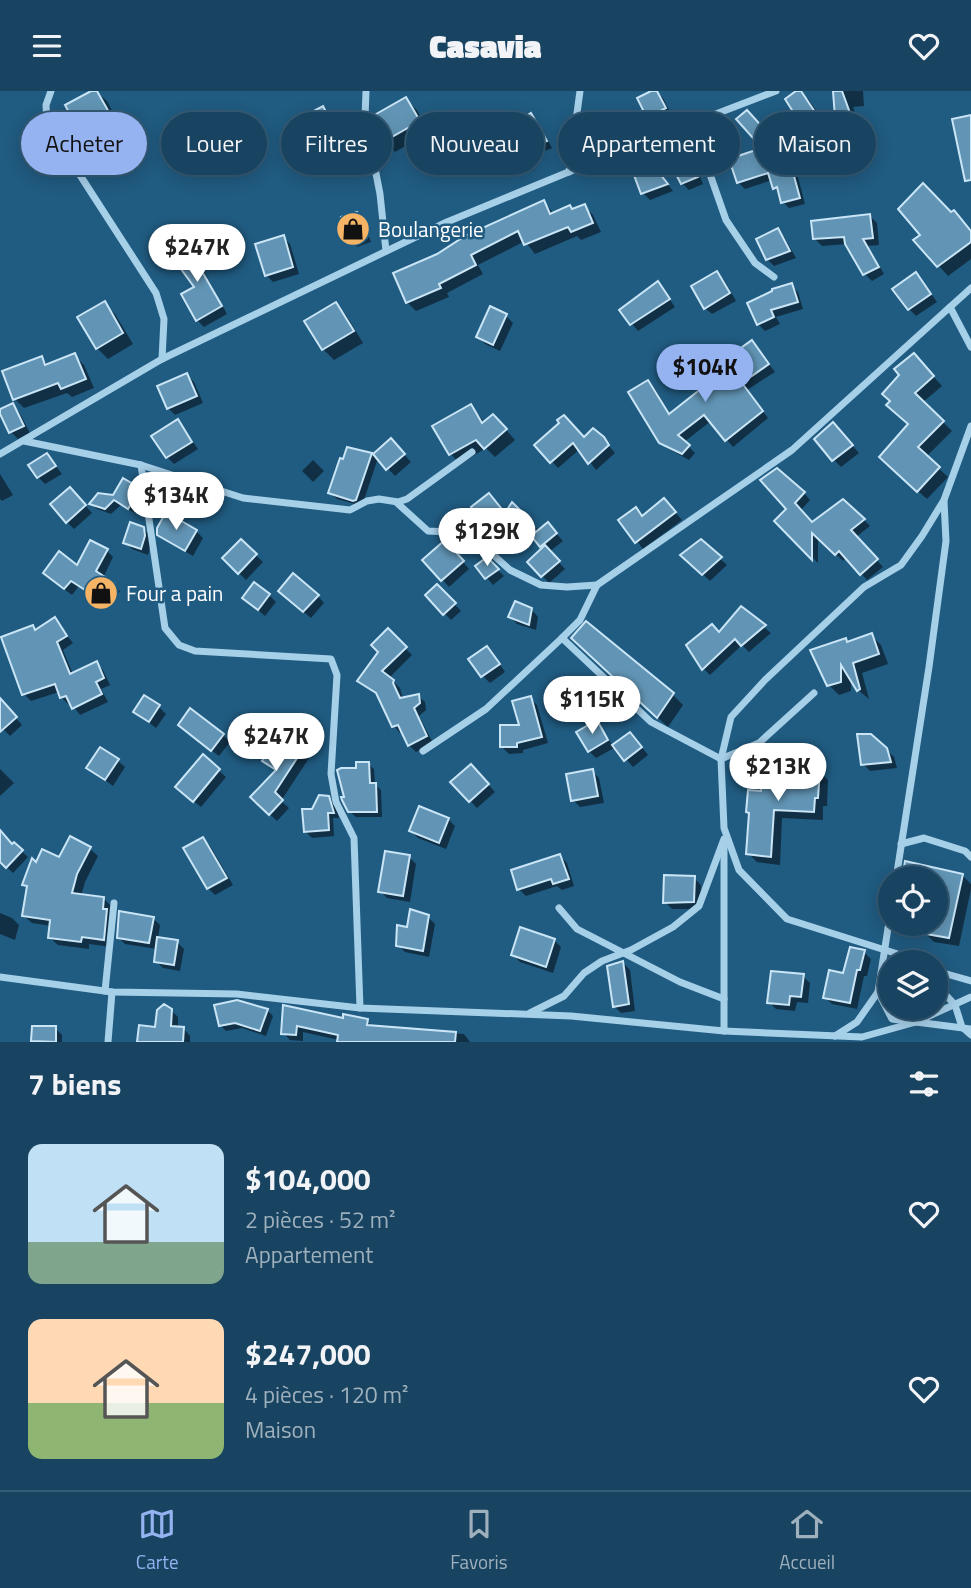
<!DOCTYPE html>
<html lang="fr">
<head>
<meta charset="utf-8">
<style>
	:root { --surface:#184461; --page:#254e6a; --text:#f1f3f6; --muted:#9fb0bd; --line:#365c76; --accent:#95b2f1 }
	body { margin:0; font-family:"Titillium Web",sans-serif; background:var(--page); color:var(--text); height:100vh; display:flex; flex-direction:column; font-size:26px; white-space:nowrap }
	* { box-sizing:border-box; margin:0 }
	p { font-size:23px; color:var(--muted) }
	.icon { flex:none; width:38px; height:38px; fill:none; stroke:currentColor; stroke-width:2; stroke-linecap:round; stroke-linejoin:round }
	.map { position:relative; height:951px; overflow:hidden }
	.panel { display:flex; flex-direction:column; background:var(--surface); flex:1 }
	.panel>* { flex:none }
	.hud { position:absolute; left:21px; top:21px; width:929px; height:63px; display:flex; gap:14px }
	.fabs { position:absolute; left:878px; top:775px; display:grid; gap:14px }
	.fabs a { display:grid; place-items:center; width:70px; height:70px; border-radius:50%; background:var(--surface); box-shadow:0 4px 18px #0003,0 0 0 2px var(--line); font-size:35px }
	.price { position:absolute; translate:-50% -60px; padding:0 16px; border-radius:24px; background:#fff; color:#222; font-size:23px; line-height:46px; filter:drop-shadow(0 2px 4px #0008) }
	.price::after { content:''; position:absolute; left:50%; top:42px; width:21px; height:16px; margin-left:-10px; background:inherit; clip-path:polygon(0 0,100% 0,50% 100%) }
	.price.active { background:var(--accent); color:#111 }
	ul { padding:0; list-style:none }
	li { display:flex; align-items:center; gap:21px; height:175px; padding:0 28px }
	li span { display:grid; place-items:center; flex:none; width:196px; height:140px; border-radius:14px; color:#555 }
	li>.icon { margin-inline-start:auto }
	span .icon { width:84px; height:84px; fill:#fffc; stroke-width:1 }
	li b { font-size:30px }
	h2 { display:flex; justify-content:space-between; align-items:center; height:84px; padding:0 28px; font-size:30px }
	.chip { padding:0 24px; border-radius:32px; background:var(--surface); box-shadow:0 4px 18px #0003,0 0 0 2px var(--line); font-size:24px; line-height:63px }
	.chip.active { background:var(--accent); color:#111 }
	header { display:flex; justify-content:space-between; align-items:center; height:91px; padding:0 28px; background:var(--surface); font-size:32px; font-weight:800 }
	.menu { display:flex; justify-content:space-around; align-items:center; height:98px; border-top:2px solid var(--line); background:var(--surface); font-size:19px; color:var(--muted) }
	.menu a { display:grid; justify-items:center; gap:4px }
	.menu .active { color:var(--accent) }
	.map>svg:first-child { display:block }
	.shadow { fill:#0007 }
	.building { fill:#6295b5; stroke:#c9e5f6; stroke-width:2 }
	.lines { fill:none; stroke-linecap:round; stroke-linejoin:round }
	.street { stroke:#a6cfe8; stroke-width:7 }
	.labels { text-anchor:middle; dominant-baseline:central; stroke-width:5; stroke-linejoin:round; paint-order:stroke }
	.poi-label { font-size:21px; fill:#fff; stroke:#205b81; text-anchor:start }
</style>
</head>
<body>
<header><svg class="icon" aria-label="menu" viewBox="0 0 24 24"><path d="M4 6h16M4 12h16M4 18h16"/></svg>Casavia<svg class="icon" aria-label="heart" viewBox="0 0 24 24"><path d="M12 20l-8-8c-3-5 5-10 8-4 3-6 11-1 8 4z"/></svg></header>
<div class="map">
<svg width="971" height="951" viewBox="0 0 971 951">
	<rect width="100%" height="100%" fill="#205b81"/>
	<!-- shadow -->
	<g class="shadow">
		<path d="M95,0L107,10L123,41L114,46L117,51L104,58L99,53L94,56L84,45Z"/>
		<path d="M656,0L663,7L672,25L656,33L649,26Z"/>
		<path d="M800,0L809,9L839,54L835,0H863L864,15L853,16L867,56L826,71L816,61L806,34L799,26Z"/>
		<path d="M406,9L417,19L429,41L395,61L376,41Z"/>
		<path d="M322,17L333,30L348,24L369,43L371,56L321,73L311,63L314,36Z"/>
		<path d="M531,25L538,32L552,57L529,67L534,79L517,83L510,76L507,60L478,64L471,57L496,35L503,42Z"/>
		<path d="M769,45L795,69L794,71L805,113L789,117L783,111L772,89L745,98L738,91L765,58Z"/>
		<path d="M683,56L690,63L703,93L689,99L682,92Z"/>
		<path d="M656,78L673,100L650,109L643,102Z"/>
		<path d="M544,111L554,123L584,115L593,124L601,141L581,149L577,145L535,163L525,150L478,174L483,183L447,202L449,206L416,220L407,211L437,165Z"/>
		<path d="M356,123L363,130L371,151L357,156L350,149Z"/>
		<path d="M870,125L877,132L879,154L868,155L884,183L872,190L865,183L847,153L822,155L815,148Z"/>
		<path d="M777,139L784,146L796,167L774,175L767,168Z"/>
		<path d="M971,140V168L948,185L916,149Z"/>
		<path d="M283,146L290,153L299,183L273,191L266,184Z"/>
		<path d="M196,153L211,171L202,177L227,223L204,236L197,229V197L175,168Z"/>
		<path d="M717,182L724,189L736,210L712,223L705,217Z"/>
		<path d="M922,190L937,211L916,225L909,218Z"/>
		<path d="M658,192L675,216L638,240L621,220Z"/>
		<path d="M791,194L798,201L803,218L776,226L780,233L765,240L758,233Z"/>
		<path d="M104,212L115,223L133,253L108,268L97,257Z"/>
		<path d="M336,213L346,224L363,252L334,269L323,258Z"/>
		<path d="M506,225L513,232L500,260L485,253L478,246Z"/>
		<path d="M752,251L775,281L747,299L768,327L733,356L711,330L684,351L695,362L689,369L667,357L659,350L648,291L655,298L670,324L741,276Z"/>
		<path d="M74,264L84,274L94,297L72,306L67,302L24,317L15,308L41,267L49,275Z"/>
		<path d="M922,273L942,295L923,311L952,340L926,366L948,386L927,408L890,375L910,334L897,323Z"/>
		<path d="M187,284L194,291L203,312L175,324L168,317Z"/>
		<path d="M12,314L19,321L30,342L18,348L11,341Z"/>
		<path d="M471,315L485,332L502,334L515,349L495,366L486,357L460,373L451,363Z"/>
		<path d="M178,330L198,358L174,373L167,366Z"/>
		<path d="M839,340L859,362L841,376L834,369Z"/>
		<path d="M584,348H603L615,362L596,379L580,358L558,377L537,354Z"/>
		<path d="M391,349L411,371L395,385L378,367L362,415L337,408L330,402L371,363L373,365Z"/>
		<path d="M47,364L62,383L45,393L38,386Z"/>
		<path d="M313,369L324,380L313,391L302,380Z"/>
		<path d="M0,383L13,404L2,410L0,408Z"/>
		<path d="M137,398L144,408L135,422L121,414L111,423L97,418L91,413Z"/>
		<path d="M804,402L810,409L801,419L813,433L842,411L864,429L870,435L856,446L883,476L867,489L846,466L843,470L818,445V472L777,430Z"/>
		<path d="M77,405L92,422L74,438L67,431Z"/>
		<path d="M664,409L682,429L643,458L621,429L636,418L643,426Z"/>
		<path d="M512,414L539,440H554L563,450L549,461L565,478L549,492L529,471L544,458L532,443L520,452L497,428L488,434L473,417L506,424Z"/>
		<path d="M166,424L196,440L203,447L193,465L167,450L159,443Z"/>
		<path d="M143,437L150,445L151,452L148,464L132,458L125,451Z"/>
		<path d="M241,450L263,471L246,489L224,467Z"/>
		<path d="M701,451L727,474L710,490L690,471Z"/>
		<path d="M452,458L469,478L449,496L425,469Z"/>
		<path d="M106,459L113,466L103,487L120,500L110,515L79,495L72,504L52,489Z"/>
		<path d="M486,468L504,485L493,494L477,475Z"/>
		<path d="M437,495L461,520L451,529L427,504Z"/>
		<path d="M269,504L276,511L265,525L244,507Z"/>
		<path d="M318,505L324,512L311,527L287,507Z"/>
		<path d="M531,518L538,526L536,539L517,533L510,526Z"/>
		<path d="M742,518L771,542L749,561L742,554L710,584L703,577L720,543Z"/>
		<path d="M54,529L73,552L63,559L73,583L96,572L103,579L110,594L101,598L108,611L80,624L71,612L68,613L61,606L59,601L31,610L24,603L33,536L37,540Z"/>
		<path d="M388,540L412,564L389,587L400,597L403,608L418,605L425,611L426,619L419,625L433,652L416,661L409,654L403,641L400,642L394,635L379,605L359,590L380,561Z"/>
		<path d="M871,544L881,554L888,573L862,582L869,608L858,599L851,586V600L839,604L829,594L846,549L849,552Z"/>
		<path d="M584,558L672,603L683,614L668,636Z"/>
		<path d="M494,565L505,581L490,592L483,585Z"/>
		<path d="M530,607L537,614L548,652L523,659V662L509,663L502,656L521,635Z"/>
		<path d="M0,615L10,620L22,634L10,645L0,635Z"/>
		<path d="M159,616L166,623L156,637L135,621Z"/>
		<path d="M597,631L613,655L637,650L648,664L633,676L616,656L596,667L589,660Z"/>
		<path d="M187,641L223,644L230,651L219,665Z"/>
		<path d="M280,645L309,667L281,710L289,717L277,730L252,706L277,680L264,670Z"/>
		<path d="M886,658L894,666L897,677L870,680L863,673Z"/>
		<path d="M203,666L226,686L201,716L185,703Z"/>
		<path d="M118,670L125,676L113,695L89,677Z"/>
		<path d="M368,673L374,678L375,693L381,699L382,726H356L349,720L358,678Z"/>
		<path d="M0,678L14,692L0,705Z"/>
		<path d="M592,680L599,687L604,712L580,716L573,709Z"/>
		<path d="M819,680L828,689L827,715H823V729L782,727L780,774L757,771L748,762L762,702L799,683Z"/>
		<path d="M478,682L495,701L477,717L453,691Z"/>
		<path d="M328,706L335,713L339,727H333L334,745L312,747L305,740L313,719Z"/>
		<path d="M448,728L455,735L446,758L418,747L411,740Z"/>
		<path d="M203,748L210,755L233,794L215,804L208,797Z"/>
		<path d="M0,753L12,755L14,753L28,766L13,782L1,770Z"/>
		<path d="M90,758L98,765L85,791L81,805L103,807L111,815V856L89,853V858L58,854L50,847L51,835L32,832L24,825L32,801L24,793L36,774Z"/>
		<path d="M560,765L567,772L574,795L562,799L557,795L526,805L519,798Z"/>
		<path d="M409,766L416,773L410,811L387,807L380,800Z"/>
		<path d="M962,784L971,793V798L959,855L934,851L924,841L925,833H936Z"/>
		<path d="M694,787L701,794L700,818H672L665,811Z"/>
		<path d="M0,822L12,827L19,834L15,849L0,843Z"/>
		<path d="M428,826L435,833L429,866L405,861L398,854L408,838Z"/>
		<path d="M153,827L160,834L158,848L177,851L184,858L180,880L163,877L156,870L157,858L125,853L118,846Z"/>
		<path d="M554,849L561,856L553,882L520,871L513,864Z"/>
		<path d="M864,861L871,868L867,885H864L857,918L832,913L825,906Z"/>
		<path d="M623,872L630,879L635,920L621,922L614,915Z"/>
		<path d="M803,885L810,892L808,912L797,911L795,920L776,918L769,911Z"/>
		<path d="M285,917L344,929L367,930L373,936L464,943L470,951H339V949L303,941V950L290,949L283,942Z"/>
		<path d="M171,919L178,926V937L184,938L190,945V951H165Z"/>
		<path d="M267,919L273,925L266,945L242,937L226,940L220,934Z"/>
		<path d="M55,937L62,944V951L33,950Z"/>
	</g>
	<!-- building -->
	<g class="building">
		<path d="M91,0H97L114,30L104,35L107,40L92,48L88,43L82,46L65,14Z"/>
		<path d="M651,0H657L666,17L647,27L637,7Z"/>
		<path d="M796,0H801L837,54L833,0H842L859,47L815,62L801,25L797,27L785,8Z"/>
		<path d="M406,6L420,30L383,51L378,41L374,42L371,26Z"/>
		<path d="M323,15L330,29L349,22L353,35L360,32L363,46L309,64L301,39L311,35L306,24Z"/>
		<path d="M747,19L767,41L790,61L788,63L800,107L781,112L777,96L773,98L768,82L737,92L729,68L762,57L736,28Z"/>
		<path d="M531,22L547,50L523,59L528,72L508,77L504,53L469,58L466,37L496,33L498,43Z"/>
		<path d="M971,24V89L965,90L952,28Z"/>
		<path d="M684,54L698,86L681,93L665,62Z"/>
		<path d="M649,69L668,93L641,103L631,76Z"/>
		<path d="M923,92L951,121L954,119L971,140V151L937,176L913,149L920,144L898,118Z"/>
		<path d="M544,109L550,123L570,114L572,118L585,113L593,132L571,141L568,136L524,154L518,140L471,164L476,174L439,193L441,197L406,212L393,182L437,163L465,145Z"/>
		<path d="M357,121L365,144L349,149L341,126Z"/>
		<path d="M870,123L873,147L863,148L879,176L863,184L845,153L844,146L813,148L811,130Z"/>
		<path d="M778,137L790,160L766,169L756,148Z"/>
		<path d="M284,144L293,176L265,185L255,153Z"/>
		<path d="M196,151L205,163L196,170L222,215L196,230L181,203L194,196L173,167Z"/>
		<path d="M717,180L730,202L704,218L691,195Z"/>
		<path d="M916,181L931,203L908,219L892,198Z"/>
		<path d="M658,190L670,208L630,234L619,219Z"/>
		<path d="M792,192L798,211L771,219L774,226L757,234L747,212L772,200V198Z"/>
		<path d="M105,210L123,242L96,258L77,226Z"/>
		<path d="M336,211L354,240L322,259L304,230Z"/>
		<path d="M490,215L507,223L493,254L476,246Z"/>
		<path d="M752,249L769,273L742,292L763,320L725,350L704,324L678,344L690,354L682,363L659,352L628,301L648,289L669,323L702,297L704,300L739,276L731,264Z"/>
		<path d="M75,262L86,288L61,298L58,292L13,309L2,280L42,265L45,274Z"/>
		<path d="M914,262L934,285L915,302L944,330L918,356L940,376L917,401L879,366L908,333L886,314L890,310L882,303L899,284L894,278Z"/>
		<path d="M187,282L197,305L167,318L157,295Z"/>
		<path d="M13,312L24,335L9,342L0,323V318Z"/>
		<path d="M471,313L482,332L493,323L507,338L484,358L476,349L449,364L432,335Z"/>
		<path d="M564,324L584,346L593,337L604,346L609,354L588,373L573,352L550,372L534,354L559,332L557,329Z"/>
		<path d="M178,328L192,351L166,367L151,345Z"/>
		<path d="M833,331L853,354L832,370L814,348Z"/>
		<path d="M391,347L405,363L386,379L373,363Z"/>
		<path d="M347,356L372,362L356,409L353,410L328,402L340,367L343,368Z"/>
		<path d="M47,362L56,375L37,387L28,374Z"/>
		<path d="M777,377L805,401L795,412L812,431L843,408L865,428L851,439L878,468L860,484L839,460L835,464L812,442V469L774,430L786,418L760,389Z"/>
		<path d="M123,387L138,396L139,401L128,418L114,409L105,418L89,413L98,402L113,404Z"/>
		<path d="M70,396L86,414L66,432L50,413Z"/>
		<path d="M489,402L505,422L512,411L531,430L511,447L489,422L480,429L471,416Z"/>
		<path d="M664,407L676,421L635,452L618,429L636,416L642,425Z"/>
		<path d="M166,421L197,439L185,460L157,444V437Z"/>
		<path d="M130,431L144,436L145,445L141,458L123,452Z"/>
		<path d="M548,431L557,442L540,456L531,445Z"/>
		<path d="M241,448L257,463L238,483L222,467Z"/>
		<path d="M701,448L722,466L702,484L680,464Z"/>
		<path d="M90,449L108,458L96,480L114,492L102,510L71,490L64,498L43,482L59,460L77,474Z"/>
		<path d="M445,449L464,470L441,490L422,469Z"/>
		<path d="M545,454L560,470L541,486L527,471Z"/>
		<path d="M487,466L499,478L485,488L475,475Z"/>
		<path d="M293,482L319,504L303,521L278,500Z"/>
		<path d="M254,491L270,503L258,519L242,507Z"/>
		<path d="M437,493L456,512L443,524L425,504Z"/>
		<path d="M515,510L532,517L529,534L508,526Z"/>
		<path d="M741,515L766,534L741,555L735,548L702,579L686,554L712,533L719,541Z"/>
		<path d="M55,526L67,545L57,551L70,583L97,570L104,587L96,591L102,603L72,618L66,605L60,607L55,593L22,604L1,546L33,534L35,539Z"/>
		<path d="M586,530L674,602L657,627L571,547Z"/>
		<path d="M388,537L407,556L382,580L394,589L393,592L400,607L419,603L420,612L414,617L427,645L408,655L398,634L392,636L376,602L357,590L378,561L371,554Z"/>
		<path d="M872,542L879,563L853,572L860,598L857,600L841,574V591L827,595L810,559L846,547L847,551Z"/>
		<path d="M487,555L500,573L481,586L468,568Z"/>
		<path d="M144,604L160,614L149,631L133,621Z"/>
		<path d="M531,605L542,646L517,652V656H500V634H519L512,610Z"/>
		<path d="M0,607L17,626L0,641Z"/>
		<path d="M190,617L224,643L211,660L178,634Z"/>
		<path d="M597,629L608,649L588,661L576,641Z"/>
		<path d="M630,641L642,656L624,670L612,654Z"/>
		<path d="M279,643L303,658L275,701L283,709L269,724L250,706L276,679L262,670Z"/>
		<path d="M857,643H871L887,657L891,671L861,674Z"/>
		<path d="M100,656L119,668L105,689L86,677Z"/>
		<path d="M203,663L220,678L193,711L175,696Z"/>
		<path d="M356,671H369L370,692H376L377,721H348L342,709L341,706H344L337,679L341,677H356Z"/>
		<path d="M471,673L489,693L469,711L450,691Z"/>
		<path d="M760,676L798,681V677L820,678L818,707H815L814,721L774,719L771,766L746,763L749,722L746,721L748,699L761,700Z"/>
		<path d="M593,678L598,705L571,710L566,683Z"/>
		<path d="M319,704L329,705L334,722H328L329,739L304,741L302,718H312Z"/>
		<path d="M419,715L449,727L439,752L409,740Z"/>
		<path d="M0,739L12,753L14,751L23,759L6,777L0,771Z"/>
		<path d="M70,745L91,756L77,783L72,802L104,806L103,818H107L104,849L82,846L81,851L48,847L50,829L22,825L27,795L22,794L32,767L36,771L42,758L59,766Z"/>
		<path d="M203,746L227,787L207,798L183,757Z"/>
		<path d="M385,760L410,764L403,805L378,801Z"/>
		<path d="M560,763L569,788L553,793L551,788L517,799L511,779Z"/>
		<path d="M905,770L963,783L949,847L909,840V833H936V788H902Z"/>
		<path d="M664,784L695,785L694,811L663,812Z"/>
		<path d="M410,818L429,824L423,860L396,855L397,834L407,836Z"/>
		<path d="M119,820L154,826L149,852L117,847Z"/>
		<path d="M520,836L555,848L546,876L511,864Z"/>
		<path d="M157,846L178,849L174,874L154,871Z"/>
		<path d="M850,856L865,859L860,879H857L850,912L823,907L829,879L843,882Z"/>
		<path d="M623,870L629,913L613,916L607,875Z"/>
		<path d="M771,880L804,883L801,906L790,905L789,914L767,912Z"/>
		<path d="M237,909L268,918L260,940L235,932L219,935L214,914Z"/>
		<path d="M164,913L172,918L171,935L184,936L183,951H137L139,934L155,936L157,919Z"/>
		<path d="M283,914L343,927V923L368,928L367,934L456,941L455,951H337L338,944L297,935L296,944L281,943Z"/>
		<path d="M32,935H56V951L31,950Z"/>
	</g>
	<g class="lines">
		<!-- street -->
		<g class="street">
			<path d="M51,0L46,14L47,33L156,202L164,228L162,268"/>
			<path d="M366,0L365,26L380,103L386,160"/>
			<path d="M692,32L726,129L755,172L774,186"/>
			<path d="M569,81L580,0"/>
			<path d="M950,216L971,256"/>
			<path d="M24,350L141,374L243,407L350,419L367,410L379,408L398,411L407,408L472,361"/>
			<path d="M0,363L162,268L447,131L622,59L776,0"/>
			<path d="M141,374L165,537L179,554L195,560L331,568L337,584L331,683L336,711L354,747L360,917"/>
			<path d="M396,411L428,440L448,441L481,453L510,479L541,494L567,496L597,494"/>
			<path d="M562,547L651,631L721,668L759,652L814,602"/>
			<path d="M423,660L486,618L562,547L580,529L597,494L792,359L971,197"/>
			<path d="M901,753L924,747L965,760L971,766"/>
			<path d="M724,755V940"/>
			<path d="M896,788L929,576L946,450L944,410"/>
			<path d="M559,817L577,838L680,891L724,908"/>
			<path d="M891,818L878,901L892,928L916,931L971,906"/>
			<path d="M915,872L904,865L787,828L739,779L724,737L721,668L731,626L765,589L864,496L901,474L922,445L944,409L971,335"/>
			<path d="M936,880L971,890"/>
			<path d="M0,886L112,901L237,903L360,917L571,925L724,940L862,946L916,931L971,938"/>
			<path d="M936,893L955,914L962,936L971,944"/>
			<path d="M105,900L114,812"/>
			<path d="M530,922L564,905L584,882L602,870L631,859L673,836L699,815L724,748"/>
			<path d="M835,945L857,931L878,901"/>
			<path d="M108,951L112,901"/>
		</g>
	</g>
	<!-- icons -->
	<defs>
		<g id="shop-disc" transform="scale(1.75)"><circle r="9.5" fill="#f5b366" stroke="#205b81"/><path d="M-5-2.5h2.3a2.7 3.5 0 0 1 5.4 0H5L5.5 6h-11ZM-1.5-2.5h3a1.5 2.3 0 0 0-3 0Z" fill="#111"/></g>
	</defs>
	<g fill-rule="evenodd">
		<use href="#shop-disc" x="353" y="138"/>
		<use href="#shop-disc" x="101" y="502"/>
	</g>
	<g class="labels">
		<!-- poi labels -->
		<g class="poi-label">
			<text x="378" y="138">Boulangerie</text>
			<text x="126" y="502">Four a pain</text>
		</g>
	</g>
</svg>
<div class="fabs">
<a><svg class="icon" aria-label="locate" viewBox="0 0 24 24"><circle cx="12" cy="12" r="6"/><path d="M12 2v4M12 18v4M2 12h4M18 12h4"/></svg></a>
<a><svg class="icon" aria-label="layers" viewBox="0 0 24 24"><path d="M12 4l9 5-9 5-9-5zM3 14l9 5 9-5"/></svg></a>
</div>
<b class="price" style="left:197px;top:193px">$247K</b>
<b class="price active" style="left:705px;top:313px">$104K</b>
<b class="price" style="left:176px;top:441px">$134K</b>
<b class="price" style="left:487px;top:477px">$129K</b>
<b class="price" style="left:592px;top:645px">$115K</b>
<b class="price" style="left:276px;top:682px">$247K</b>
<b class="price" style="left:778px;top:712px">$213K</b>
<div class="hud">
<a class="chip active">Acheter</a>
<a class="chip">Louer</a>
<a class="chip">Filtres</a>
<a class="chip">Nouveau</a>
<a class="chip">Appartement</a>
<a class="chip">Maison</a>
</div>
</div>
<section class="panel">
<h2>7 biens<svg class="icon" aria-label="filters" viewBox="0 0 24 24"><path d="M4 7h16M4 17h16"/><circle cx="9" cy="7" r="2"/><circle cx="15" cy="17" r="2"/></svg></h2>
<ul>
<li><span style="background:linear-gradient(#bfe0f5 70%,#7fa58c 0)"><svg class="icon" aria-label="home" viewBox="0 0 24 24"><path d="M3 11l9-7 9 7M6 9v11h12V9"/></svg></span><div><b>$104,000</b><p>2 pièces · 52 m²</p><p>Appartement</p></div><svg class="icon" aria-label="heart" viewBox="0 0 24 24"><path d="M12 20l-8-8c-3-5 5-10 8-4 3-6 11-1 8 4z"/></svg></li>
<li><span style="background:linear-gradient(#ffd9b3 60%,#8fb573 0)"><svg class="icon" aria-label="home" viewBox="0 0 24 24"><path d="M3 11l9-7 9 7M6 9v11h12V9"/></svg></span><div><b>$247,000</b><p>4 pièces · 120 m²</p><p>Maison</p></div><svg class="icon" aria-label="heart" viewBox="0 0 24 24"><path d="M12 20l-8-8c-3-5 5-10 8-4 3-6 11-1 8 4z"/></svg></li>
</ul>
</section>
<nav class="menu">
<a class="active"><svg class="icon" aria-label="map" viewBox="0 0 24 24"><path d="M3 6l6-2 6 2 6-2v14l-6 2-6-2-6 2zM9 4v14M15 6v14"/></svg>Carte</a>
<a><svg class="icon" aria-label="saved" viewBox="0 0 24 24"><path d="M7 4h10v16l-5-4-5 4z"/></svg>Favoris</a>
<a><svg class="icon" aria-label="home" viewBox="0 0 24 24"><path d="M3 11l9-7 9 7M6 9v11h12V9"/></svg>Accueil</a>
</nav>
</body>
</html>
